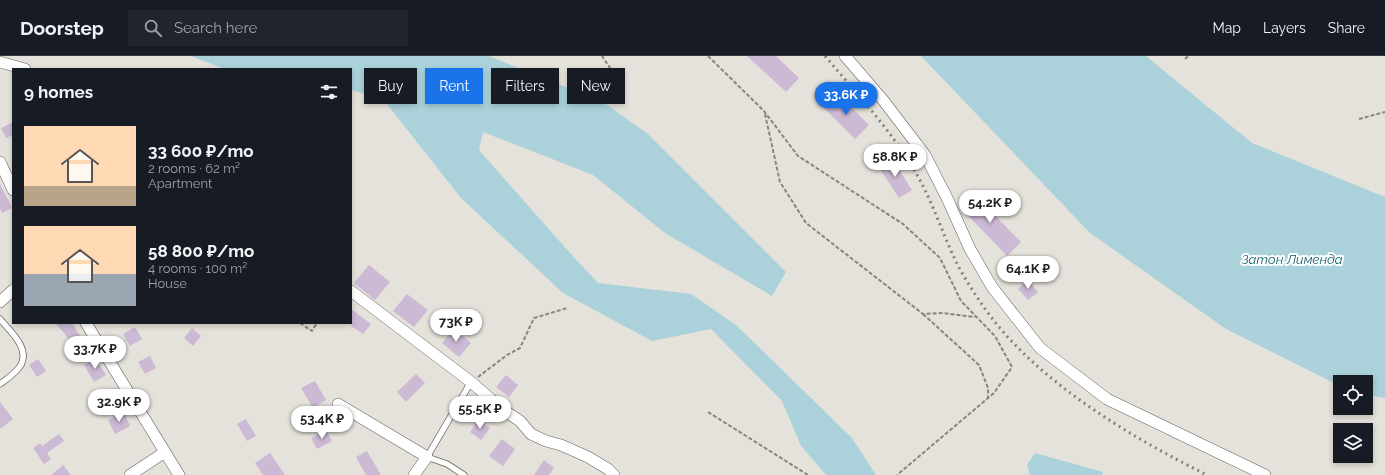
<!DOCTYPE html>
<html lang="en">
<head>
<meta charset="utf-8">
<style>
	:root { --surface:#171b24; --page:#20242c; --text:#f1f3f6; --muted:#9ea1a6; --line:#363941; --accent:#1a73e8 }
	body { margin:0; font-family:Raleway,sans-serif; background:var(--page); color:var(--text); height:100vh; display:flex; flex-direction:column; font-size:15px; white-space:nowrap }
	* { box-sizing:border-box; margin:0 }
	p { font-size:13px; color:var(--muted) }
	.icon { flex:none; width:22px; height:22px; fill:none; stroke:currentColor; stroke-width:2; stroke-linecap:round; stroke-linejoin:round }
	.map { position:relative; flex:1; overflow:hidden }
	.sheet { position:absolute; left:12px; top:12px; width:340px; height:256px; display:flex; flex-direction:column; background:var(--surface); border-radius:0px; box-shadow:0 2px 6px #0003 }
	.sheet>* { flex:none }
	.banner { position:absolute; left:364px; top:12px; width:380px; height:36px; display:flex; gap:8px }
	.buttons { position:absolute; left:1333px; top:319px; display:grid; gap:8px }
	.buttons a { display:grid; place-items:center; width:40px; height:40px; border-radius:0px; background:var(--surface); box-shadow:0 2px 6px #0003; font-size:20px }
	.price { position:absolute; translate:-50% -34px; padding:0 9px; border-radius:14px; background:#fff; color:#222; font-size:13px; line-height:26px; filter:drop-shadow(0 1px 2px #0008) }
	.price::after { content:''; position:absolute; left:50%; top:24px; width:12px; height:9px; margin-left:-6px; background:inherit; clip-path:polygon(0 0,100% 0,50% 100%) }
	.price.selected { background:var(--accent); color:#fff }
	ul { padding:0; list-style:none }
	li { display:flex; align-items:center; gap:12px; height:100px; padding:0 12px }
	li span { display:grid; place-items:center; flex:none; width:112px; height:80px; border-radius:0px; color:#555 }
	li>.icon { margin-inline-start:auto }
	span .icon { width:48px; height:48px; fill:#fffc; stroke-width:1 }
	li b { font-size:17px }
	h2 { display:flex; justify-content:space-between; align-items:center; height:48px; padding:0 12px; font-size:17px }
	.tag { padding:0 14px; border-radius:0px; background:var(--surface); box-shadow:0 2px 6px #0003; font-size:14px; line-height:36px }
	.tag.selected { background:var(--accent); color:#fff }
	header { display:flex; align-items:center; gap:24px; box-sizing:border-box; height:56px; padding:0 20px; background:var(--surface); border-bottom:1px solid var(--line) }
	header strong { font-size:19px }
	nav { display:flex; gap:22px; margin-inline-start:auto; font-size:14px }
	.search { width:280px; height:36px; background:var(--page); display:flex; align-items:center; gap:10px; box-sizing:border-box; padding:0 14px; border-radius:0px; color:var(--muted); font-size:15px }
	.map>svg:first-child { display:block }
	.water { fill:#abd2da }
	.building { fill:#ccb9d4 }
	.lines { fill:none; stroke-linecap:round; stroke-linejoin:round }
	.lane-casing { stroke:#66635d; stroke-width:7 }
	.street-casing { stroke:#66635d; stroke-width:12 }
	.path { stroke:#888681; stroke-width:2; stroke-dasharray:4 2; stroke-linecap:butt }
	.lane { stroke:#fff; stroke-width:5.5 }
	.street { stroke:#fff; stroke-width:11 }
	.rail { stroke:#84827d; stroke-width:3; stroke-dasharray:2 4; stroke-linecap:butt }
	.labels { text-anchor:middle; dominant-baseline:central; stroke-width:4; stroke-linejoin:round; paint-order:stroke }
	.water-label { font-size:13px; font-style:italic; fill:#105d6a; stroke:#fff }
</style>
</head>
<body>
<header>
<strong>Doorstep</strong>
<div class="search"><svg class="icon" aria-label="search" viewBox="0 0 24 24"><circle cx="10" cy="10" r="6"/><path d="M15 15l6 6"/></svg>Search here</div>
<nav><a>Map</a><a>Layers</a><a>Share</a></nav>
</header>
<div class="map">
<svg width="1385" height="419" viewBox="0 0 1385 419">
	<rect width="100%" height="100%" fill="#e5e2db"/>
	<!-- water -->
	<g class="water">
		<path d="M191,0H489L603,46L648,78L786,216L772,240L665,177L593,119L483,76L479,94L569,196L598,227L691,238L736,269L852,382L876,419H826L801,390L782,345L711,273L652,285L563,237L461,142L383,43L351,34V13H224Z"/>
		<path d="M921,0H1146L1252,87L1385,141V342L1366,339V326H1340V330L1226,273L1090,177Z"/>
		<path d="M1035,397L1103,416L1102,419H1030L1027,409Z"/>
	</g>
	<!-- building -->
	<g class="building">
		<path d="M747,0H776L799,22L786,36Z"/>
		<path d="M837,37L869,69L855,83L823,51Z"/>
		<path d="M13,66V79L6,82L1,72Z"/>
		<path d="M891,101L912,134L899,142L878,110Z"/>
		<path d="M0,128L12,152L2,157L0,153Z"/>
		<path d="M973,137L1021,186L1007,200L959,150Z"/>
		<path d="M369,209L390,226L375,244L354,227Z"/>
		<path d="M1028,224L1038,236L1028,244L1018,233Z"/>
		<path d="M407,238L428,254L414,271L393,255Z"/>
		<path d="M351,253L371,268L363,278L351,270Z"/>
		<path d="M55,267H72L86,289L76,296L65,278Z"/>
		<path d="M135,271L142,283L130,290L123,278Z"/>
		<path d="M192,272L201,280L193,290L184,282Z"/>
		<path d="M454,272L471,287L459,301L442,287Z"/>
		<path d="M150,300L156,312L145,318L138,306Z"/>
		<path d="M96,302L106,319L94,326L84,309Z"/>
		<path d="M38,303L46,315L37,321L29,309Z"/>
		<path d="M416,318L425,327L406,346L397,336Z"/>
		<path d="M506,319L518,329L509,341L496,331Z"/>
		<path d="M315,325L326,344L313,352L301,332Z"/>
		<path d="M0,346L13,363L0,373Z"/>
		<path d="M124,356L130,370L115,378L108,364Z"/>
		<path d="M246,363L256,380L247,385L237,368Z"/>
		<path d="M478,364L490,372L481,384L470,376Z"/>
		<path d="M326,374L332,385L317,393L311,382Z"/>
		<path d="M59,378L64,385L47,397L51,403L44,408L33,392L40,387L42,390Z"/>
		<path d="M502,383L515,393L503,410L489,400Z"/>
		<path d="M367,395L381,419H366L356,401Z"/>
		<path d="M270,397L285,419H263L255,407Z"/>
		<path d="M544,404L554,412L549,419H534Z"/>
		<path d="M63,409L71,419H51Z"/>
	</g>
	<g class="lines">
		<!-- lane casing -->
		<g class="lane-casing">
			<g id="lane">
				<path d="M0,263C10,275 30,292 21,309C16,317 7,323 0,328"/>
				<path d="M464,419L447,408L427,401L471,326"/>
			</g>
		</g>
		<!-- street casing -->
		<g class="street-casing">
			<g id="street">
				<path d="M845,0L883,44L925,99L947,142L970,193L992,231L1040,292L1107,343L1265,419"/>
				<path d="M0,6L25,13"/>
				<path d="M0,106L13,134"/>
				<path d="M351,235L471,326L502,353L520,365L531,378L546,385L561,389L588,401L608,413L614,419"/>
				<path d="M0,246L13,234"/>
				<path d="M86,267L179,419"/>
				<path d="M338,348L427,401L414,419"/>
				<path d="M130,419L165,396"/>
			</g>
		</g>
		<!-- path -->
		<g class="path">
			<path d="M708,0L764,55L798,100L903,168L940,202L961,245L995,280L1012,311L994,337L897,419"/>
			<path d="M1185,3L1188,0"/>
			<path d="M593,39L614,18L602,0"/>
			<path d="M765,58L780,126L806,167L923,258L942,257L975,261"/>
			<path d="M1359,63L1385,56"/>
			<path d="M923,258L979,309L988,332V342"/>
			<path d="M300,267L312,275L317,267"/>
			<path d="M478,321L507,299L520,292L534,262L567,252"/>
			<path d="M708,356L808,419"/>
		</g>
		<!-- lane -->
		<use href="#lane" class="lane"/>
		<!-- street -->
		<use href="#street" class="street"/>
		<!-- rail -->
		<path class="rail" d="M825,0C857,38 891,74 916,117C931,143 940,170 952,197C959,213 969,229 979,244C1029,321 1127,379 1207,419"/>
	</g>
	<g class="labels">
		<!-- water labels -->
		<g class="water-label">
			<text x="1292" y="203">Затон Лименда</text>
		</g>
	</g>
</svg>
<div class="buttons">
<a><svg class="icon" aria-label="locate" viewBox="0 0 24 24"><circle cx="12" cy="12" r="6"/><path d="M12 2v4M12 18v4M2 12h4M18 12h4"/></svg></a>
<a><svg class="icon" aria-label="layers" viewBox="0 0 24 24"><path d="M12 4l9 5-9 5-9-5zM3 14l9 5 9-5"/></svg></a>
</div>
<b class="price selected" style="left:846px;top:60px">33.6K ₽</b>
<b class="price" style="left:895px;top:122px">58.8K ₽</b>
<b class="price" style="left:990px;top:168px">54.2K ₽</b>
<b class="price" style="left:1028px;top:234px">64.1K ₽</b>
<b class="price" style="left:456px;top:287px">73K ₽</b>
<b class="price" style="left:95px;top:314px">33.7K ₽</b>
<b class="price" style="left:119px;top:367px">32.9K ₽</b>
<b class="price" style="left:480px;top:374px">55.5K ₽</b>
<b class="price" style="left:322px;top:384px">53.4K ₽</b>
<div class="banner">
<a class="tag">Buy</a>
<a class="tag selected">Rent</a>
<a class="tag">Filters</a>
<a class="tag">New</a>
</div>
<section class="sheet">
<h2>9 homes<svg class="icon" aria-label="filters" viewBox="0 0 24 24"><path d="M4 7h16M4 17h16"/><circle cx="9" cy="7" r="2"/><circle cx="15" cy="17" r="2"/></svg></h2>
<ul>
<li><span style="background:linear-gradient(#ffd9b3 75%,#b9a48a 0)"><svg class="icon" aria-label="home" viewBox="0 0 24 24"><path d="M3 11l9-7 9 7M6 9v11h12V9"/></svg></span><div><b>33 600 ₽/mo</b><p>2 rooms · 62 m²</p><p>Apartment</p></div></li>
<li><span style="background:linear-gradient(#ffd9b3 60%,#9aa5b1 0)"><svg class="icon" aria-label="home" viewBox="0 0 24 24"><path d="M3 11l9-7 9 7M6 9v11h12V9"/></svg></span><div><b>58 800 ₽/mo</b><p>4 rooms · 100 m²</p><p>House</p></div></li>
</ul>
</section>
</div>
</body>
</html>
